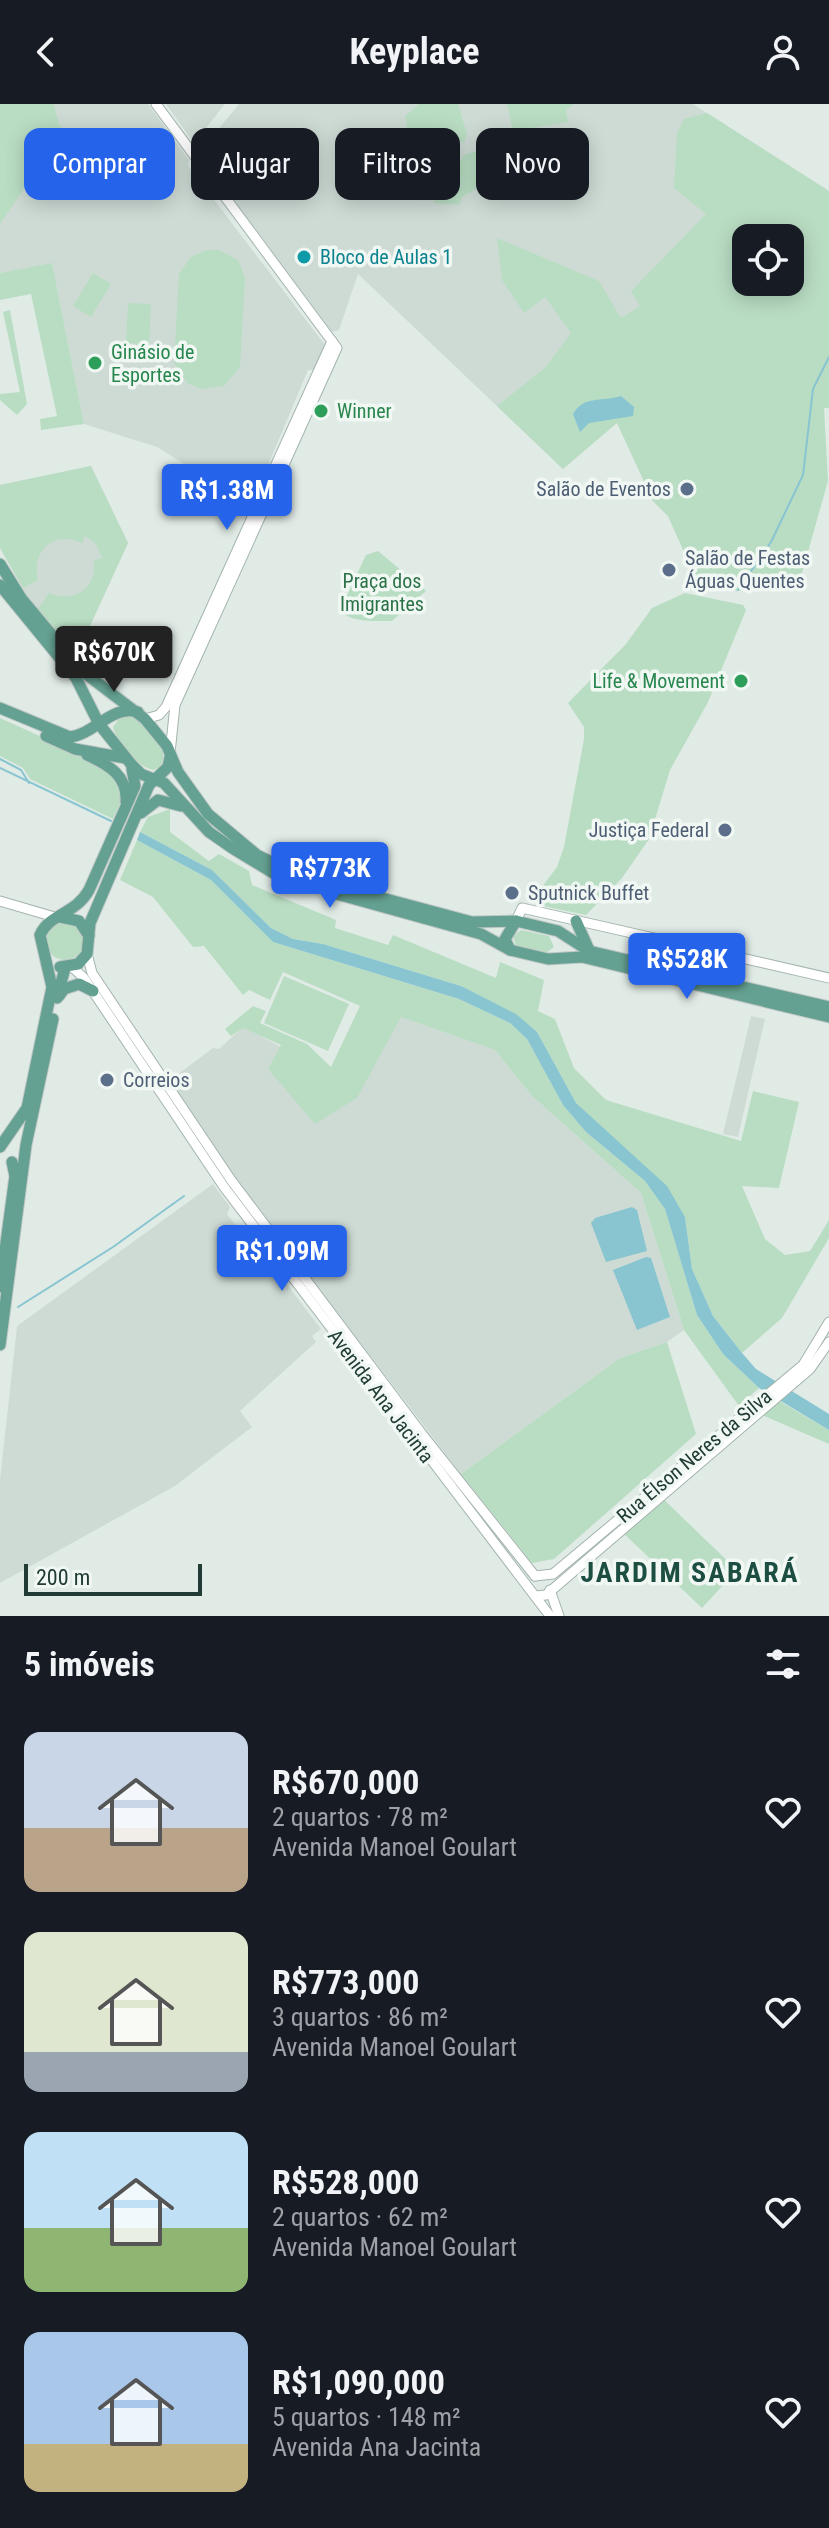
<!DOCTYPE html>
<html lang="pt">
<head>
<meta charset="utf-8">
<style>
	:root { --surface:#171b24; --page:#242831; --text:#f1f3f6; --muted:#9ea1a6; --accent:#2563eb }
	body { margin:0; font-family:"Roboto Condensed",sans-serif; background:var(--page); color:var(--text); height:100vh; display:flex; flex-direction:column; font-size:30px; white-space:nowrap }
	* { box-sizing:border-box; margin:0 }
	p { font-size:26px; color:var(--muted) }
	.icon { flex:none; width:44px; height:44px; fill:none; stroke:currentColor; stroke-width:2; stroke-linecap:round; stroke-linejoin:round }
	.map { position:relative; height:1512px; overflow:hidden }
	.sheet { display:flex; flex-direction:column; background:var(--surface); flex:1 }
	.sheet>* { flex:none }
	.banner { position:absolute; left:24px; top:24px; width:782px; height:72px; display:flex; gap:16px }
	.buttons { position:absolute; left:732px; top:120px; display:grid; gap:16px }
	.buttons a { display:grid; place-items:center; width:72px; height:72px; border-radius:16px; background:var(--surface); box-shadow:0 4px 20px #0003; font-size:40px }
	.scale { position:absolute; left:24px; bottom:20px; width:178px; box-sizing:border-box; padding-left:8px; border:4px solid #213c35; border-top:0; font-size:22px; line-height:28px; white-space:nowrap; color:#213c35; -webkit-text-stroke:6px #f1f8f4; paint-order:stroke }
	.price { position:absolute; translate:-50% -68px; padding:0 18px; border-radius:8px; background:var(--accent); color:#fff; font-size:26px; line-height:52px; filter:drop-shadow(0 2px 4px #0008) }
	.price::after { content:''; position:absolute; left:50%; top:48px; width:24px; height:18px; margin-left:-12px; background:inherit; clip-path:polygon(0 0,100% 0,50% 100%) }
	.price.current { background:#222; color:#fff }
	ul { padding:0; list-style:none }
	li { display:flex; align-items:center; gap:24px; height:200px; padding:0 24px }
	li span { display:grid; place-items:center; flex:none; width:224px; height:160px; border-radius:16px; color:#555 }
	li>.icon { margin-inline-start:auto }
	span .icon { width:96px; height:96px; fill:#fffc; stroke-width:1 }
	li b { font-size:34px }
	h2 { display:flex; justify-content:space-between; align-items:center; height:96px; padding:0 24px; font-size:34px }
	.pill { padding:0 28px; border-radius:16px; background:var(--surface); box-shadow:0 4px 20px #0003; font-size:28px; line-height:72px }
	.pill.current { background:var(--accent); color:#fff }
	header { display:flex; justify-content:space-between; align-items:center; height:104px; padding:0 24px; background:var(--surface); font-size:36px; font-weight:700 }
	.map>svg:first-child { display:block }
	.built { fill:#cedbd5; fill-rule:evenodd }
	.green { fill:#b9ddc3; fill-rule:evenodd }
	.water { fill:#88c5d1 }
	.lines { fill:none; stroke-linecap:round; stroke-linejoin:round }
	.stream { stroke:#88c5d1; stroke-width:2 }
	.minor-casing { stroke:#a3b3ad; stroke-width:11 }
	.major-casing { stroke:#c1c8c6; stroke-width:13 }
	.minor { stroke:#fff; stroke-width:9 }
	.major { stroke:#65a192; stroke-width:11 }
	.culture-dot { fill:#0f9aa8; stroke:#f1f8f4; stroke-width:3 }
	.leisure-dot { fill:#2e9e5b; stroke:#f1f8f4; stroke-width:3 }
	.service-dot { fill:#5c6f8a; stroke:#f1f8f4; stroke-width:3 }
	.labels { text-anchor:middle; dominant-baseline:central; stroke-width:7; stroke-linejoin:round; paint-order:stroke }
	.culture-label { font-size:20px; fill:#0d838f; stroke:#f1f8f4; text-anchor:start }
	.leisure-label { font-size:20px; fill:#27864d; stroke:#f1f8f4; text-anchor:start }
	.service-label { font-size:20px; fill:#4e5e75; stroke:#f1f8f4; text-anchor:start }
	.park-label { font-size:20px; fill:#2b7347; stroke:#f1f8f4 }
	.street-label { font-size:20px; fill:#213c35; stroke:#f1f8f4 }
	.district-label { font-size:28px; font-weight:bold; letter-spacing:2px; fill:#1d4e42; stroke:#f1f8f4 }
</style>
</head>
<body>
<header><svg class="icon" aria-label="back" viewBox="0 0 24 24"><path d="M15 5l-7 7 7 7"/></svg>Keyplace<svg class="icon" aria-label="person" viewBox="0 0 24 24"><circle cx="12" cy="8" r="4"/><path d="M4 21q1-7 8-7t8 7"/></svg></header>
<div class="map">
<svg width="829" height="1512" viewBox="0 0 829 1512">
	<rect width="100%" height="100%" fill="#e0ebe6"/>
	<!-- built -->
	<g class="built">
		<path d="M0,0H148L189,56L188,62L325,241L315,266H308L251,402L157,343L84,320L52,160L0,169Z"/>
		<path d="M166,0H225L194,39Z"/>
		<path d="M239,0H693L829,87L698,479L668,412L653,397L617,318L563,365L358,170L339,226L332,228L199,49ZM746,134H790V178H746Z"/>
		<path d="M91,362L128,439L77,550L27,492L0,444V381Z"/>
		<path d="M374,903L495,946L532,992L641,1089L684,1226L667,1238L620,1254L461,1370L235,1075L172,981L173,974L213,944L219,945L243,923L337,972Z"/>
		<path d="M751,912L765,915L738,1033L723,1030Z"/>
		<path d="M213,1080L230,1103L227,1110L240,1127L246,1126L270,1158L266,1162L275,1173L279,1170L321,1225L312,1232L316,1238L240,1307L252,1323L175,1382L0,1479V1375L17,1222Z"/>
	</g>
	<!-- green -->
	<g class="green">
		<path d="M0,0H54L59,21L64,25L0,120Z"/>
		<path d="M419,0H458L467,30L464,39L454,35L445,37L440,47L412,52L405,12Z"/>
		<path d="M507,0H574L566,6L568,18L513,27Z"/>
		<path d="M707,9L829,87V304H824L828,377L802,469C770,489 734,492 698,479L668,412L653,397L617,319L563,365L497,302L545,264L571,229L545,193L524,209L502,176L497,134L599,177L621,214L640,202L631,187L706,110L674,84L677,29L684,15ZM746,134H790V178H746Z"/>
		<path d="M568,26L570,38L546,66L525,81L514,72L489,77L462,93L459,101L433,99L465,50Z"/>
		<path d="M442,54L450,60L424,97L414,60Z"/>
		<path d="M207,146H219L238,156L245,174L240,263L224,282L201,285L187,279L174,259L179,170L191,153Z"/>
		<path d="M52,159L84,320L41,326L40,315L57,312L31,190L0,196V169Z"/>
		<path d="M93,169L111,180L91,213L73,202Z"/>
		<path d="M128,199L151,200L149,240L126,239Z"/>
		<path d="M10,206L27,300L17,311L0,296V290L20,288L3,208Z"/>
		<path d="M91,362L128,439L77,550L38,505L49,489C75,500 97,484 94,456L102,454L96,440L85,432L82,439C54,426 31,447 38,476L23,484L0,444V381Z"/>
		<path d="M378,447L426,487L392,517C376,517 350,519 340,506L366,451Z"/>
		<path d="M685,489L743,501L746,506L708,598L670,666L649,735L622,774L586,811L538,801L535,792L557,763L564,743L584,635V623L568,599L626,540L652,504Z"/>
		<path d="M121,612H134L164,647L162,661L154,666C138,664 117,638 113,623Z"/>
		<path d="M0,614L108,663L123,693L113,715L30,675L23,664L0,652Z"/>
		<path d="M170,705V728L209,757L219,750L249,767L252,781L336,816L335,824L388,841L393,831L496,874L500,858L544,876L538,907L555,915L574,964L606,996L741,1037L753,987L799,998L779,1084L742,1082L765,1135L785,1151L810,1147L829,1116V1134L782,1214L742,1249L713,1212L692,1165L685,1113L576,999L537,928L461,882L323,840L293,835L271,824L212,766L140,728L148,713Z"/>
		<path d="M137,736L211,776L273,838L459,895L510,919L527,935L563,1001L586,1028L645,1077L665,1105L697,1211L723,1250L759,1284L739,1302L684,1226L641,1089L532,992L495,946L401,913L357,994L315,1020L268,965L281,941L243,924L231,932L225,925L253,902L266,907L260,919L307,940L331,963L360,902L283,868L270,896L249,886L243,891L204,842L193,843L153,793L120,776Z"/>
		<circle cx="65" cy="837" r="19"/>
		<path d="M521,826L549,832L554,843L546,849L516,842L513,832Z"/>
		<path d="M284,872L349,900L328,947L264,919Z"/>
		<path d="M667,1238L696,1330L554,1455L532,1459L461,1370L620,1254Z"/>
		<path d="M779,1297L829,1326V1340L762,1311Z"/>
		<path d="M660,1392L737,1466L702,1504L620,1426Z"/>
	</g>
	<!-- water -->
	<g class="water">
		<path d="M621,292L634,303L633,312L589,319L580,328L573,310C584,291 603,298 621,292Z"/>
		<path d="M140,728L212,766L271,824L293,835L323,840L461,882L516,910L537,928L576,999L667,1082L685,1113L692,1165L713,1212L742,1249L756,1265L829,1310V1326L759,1284L723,1250L697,1211L665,1105L645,1077L586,1028L563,1001L527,935L510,919L459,895L273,838L211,776L137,736Z"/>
		<path d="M632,1103L637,1106L647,1147L606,1158L591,1119L595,1114Z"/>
		<path d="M646,1153L651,1154L670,1213L637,1226L613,1166Z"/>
	</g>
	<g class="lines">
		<!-- stream -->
		<g class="stream">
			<path d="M738,486L771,438L803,371L813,285L829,253"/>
			<path d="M0,655L21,666L29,679"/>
			<path d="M0,664L111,717"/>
			<path d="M18,1203L113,1143L184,1092"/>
		</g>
		<!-- minor casing -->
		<g class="minor-casing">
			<g id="minor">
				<path d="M156,0L337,244L175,601L170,649"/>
				<path d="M145,615L159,611L166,603L332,237"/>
				<path d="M0,797L58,814"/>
				<path d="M516,817L522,804L829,874"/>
				<path d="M87,850L92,869L231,1076L422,1330L535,1472"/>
				<path d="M72,863L84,874L224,1083L550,1512"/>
				<path d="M535,1472L553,1470L803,1261L829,1218"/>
				<path d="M550,1486L559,1512"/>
				<path d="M535,1492L546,1491L810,1265L829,1238"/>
			</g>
		</g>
		<!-- major casing -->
		<g class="major-casing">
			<g id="major">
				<path d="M0,460L21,494L82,567L145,615L167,642L178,668L208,710L257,751L300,772L472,818L516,817L558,827L589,847L829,903"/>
				<path d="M0,481L76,574L99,620L131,660L141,670L164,679L209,728L232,744L283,775L305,781"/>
				<path d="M0,604L70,633C95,630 112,600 138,608"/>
				<path d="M46,632L75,645L125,654"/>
				<path d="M87,651C109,661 128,672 126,698"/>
				<path d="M141,709L158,696L181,702"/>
				<path d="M333,789L481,830L510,846L548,855L582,853L829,913"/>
				<path d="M60,813L79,817L89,832"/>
				<path d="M576,817L589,846"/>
				<path d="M510,846L505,835L516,817"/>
				<path d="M60,863L78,860L87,850L90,819L149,681L168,663L170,653"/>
				<path d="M59,892L64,885L79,880L93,887"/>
				<path d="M57,894L65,864"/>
				<path d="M0,1043L27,1004L52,883L40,831C50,809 75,811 89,786L135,682L132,665"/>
				<path d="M0,1183L15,1072L12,1058"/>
				<path d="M0,1241L26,1041L53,915"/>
			</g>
		</g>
		<!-- minor -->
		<use href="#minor" class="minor"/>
		<!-- major -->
		<use href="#major" class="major"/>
	</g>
	<!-- markers -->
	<circle class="culture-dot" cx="304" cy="153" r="8"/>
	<g class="leisure-dot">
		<circle cx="95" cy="259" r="8"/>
		<circle cx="321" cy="307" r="8"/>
		<circle cx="741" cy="577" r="8"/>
	</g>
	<g class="service-dot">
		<circle cx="687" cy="385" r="8"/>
		<circle cx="669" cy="466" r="8"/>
		<circle cx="725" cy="726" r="8"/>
		<circle cx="512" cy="789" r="8"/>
		<circle cx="107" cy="976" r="8"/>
	</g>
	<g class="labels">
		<!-- culture labels -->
		<g class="culture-label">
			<text x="320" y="153">Bloco de Aulas 1</text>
		</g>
		<!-- leisure labels -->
		<g class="leisure-label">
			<text x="111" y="248">Ginásio de<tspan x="111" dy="23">Esportes</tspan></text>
			<text x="337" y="307">Winner</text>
			<text x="725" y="577" text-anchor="end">Life &amp; Movement</text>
		</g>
		<!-- service labels -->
		<g class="service-label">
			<text x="671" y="385" text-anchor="end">Salão de Eventos</text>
			<text x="685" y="454">Salão de Festas<tspan x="685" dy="23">Águas Quentes</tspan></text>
			<text x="709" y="726" text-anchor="end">Justiça Federal</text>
			<text x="528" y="789">Sputnick Buffet</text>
			<text x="123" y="976">Correios</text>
		</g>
		<!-- park labels -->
		<g class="park-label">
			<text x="382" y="477">Praça dos<tspan x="382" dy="23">Imigrantes</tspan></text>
		</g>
		<!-- street labels -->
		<g class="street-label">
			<text transform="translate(381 1292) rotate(53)">Avenida Ana Jacinta</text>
			<text transform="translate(694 1352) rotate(-40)">Rua Élson Neres da Silva</text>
		</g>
		<!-- district labels -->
		<g class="district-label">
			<text x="690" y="1468">JARDIM SABARÁ</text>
		</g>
	</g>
</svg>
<div class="buttons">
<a><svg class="icon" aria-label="locate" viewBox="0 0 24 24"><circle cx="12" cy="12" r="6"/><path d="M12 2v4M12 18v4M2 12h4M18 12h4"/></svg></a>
</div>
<div class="scale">200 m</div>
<b class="price" style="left:227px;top:428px">R$1.38M</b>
<b class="price current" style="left:114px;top:590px">R$670K</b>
<b class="price" style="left:330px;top:806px">R$773K</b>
<b class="price" style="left:687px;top:897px">R$528K</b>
<b class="price" style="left:282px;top:1189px">R$1.09M</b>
<div class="banner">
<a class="pill current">Comprar</a>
<a class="pill">Alugar</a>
<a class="pill">Filtros</a>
<a class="pill">Novo</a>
</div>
</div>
<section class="sheet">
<h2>5 imóveis<svg class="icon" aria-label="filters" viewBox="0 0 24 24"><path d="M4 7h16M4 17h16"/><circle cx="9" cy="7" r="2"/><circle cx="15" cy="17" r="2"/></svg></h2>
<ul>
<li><span style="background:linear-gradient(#c9d6e8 60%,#b9a48a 0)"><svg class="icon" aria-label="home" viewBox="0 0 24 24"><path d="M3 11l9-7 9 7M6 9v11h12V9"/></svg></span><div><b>R$670,000</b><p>2 quartos · 78 m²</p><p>Avenida Manoel Goulart</p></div><svg class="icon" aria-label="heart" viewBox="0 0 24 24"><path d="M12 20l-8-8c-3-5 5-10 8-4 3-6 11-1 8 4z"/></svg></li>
<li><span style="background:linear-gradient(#dfe7d0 75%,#9aa5b1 0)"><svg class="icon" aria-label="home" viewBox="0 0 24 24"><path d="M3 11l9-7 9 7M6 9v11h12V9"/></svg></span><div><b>R$773,000</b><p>3 quartos · 86 m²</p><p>Avenida Manoel Goulart</p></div><svg class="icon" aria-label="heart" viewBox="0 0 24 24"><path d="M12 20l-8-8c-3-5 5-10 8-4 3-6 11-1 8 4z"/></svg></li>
<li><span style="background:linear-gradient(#bfe0f5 60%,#8fb573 0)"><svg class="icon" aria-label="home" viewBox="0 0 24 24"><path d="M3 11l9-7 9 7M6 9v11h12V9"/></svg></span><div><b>R$528,000</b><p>2 quartos · 62 m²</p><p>Avenida Manoel Goulart</p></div><svg class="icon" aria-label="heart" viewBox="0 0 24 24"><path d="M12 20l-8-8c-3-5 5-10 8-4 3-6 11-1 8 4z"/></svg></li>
<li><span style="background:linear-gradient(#a9c7e8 70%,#c2b280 0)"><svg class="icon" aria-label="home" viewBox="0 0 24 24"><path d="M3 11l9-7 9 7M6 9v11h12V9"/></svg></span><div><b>R$1,090,000</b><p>5 quartos · 148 m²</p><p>Avenida Ana Jacinta</p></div><svg class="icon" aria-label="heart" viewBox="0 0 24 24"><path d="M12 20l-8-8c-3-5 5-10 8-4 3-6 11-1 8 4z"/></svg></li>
</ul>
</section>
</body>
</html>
